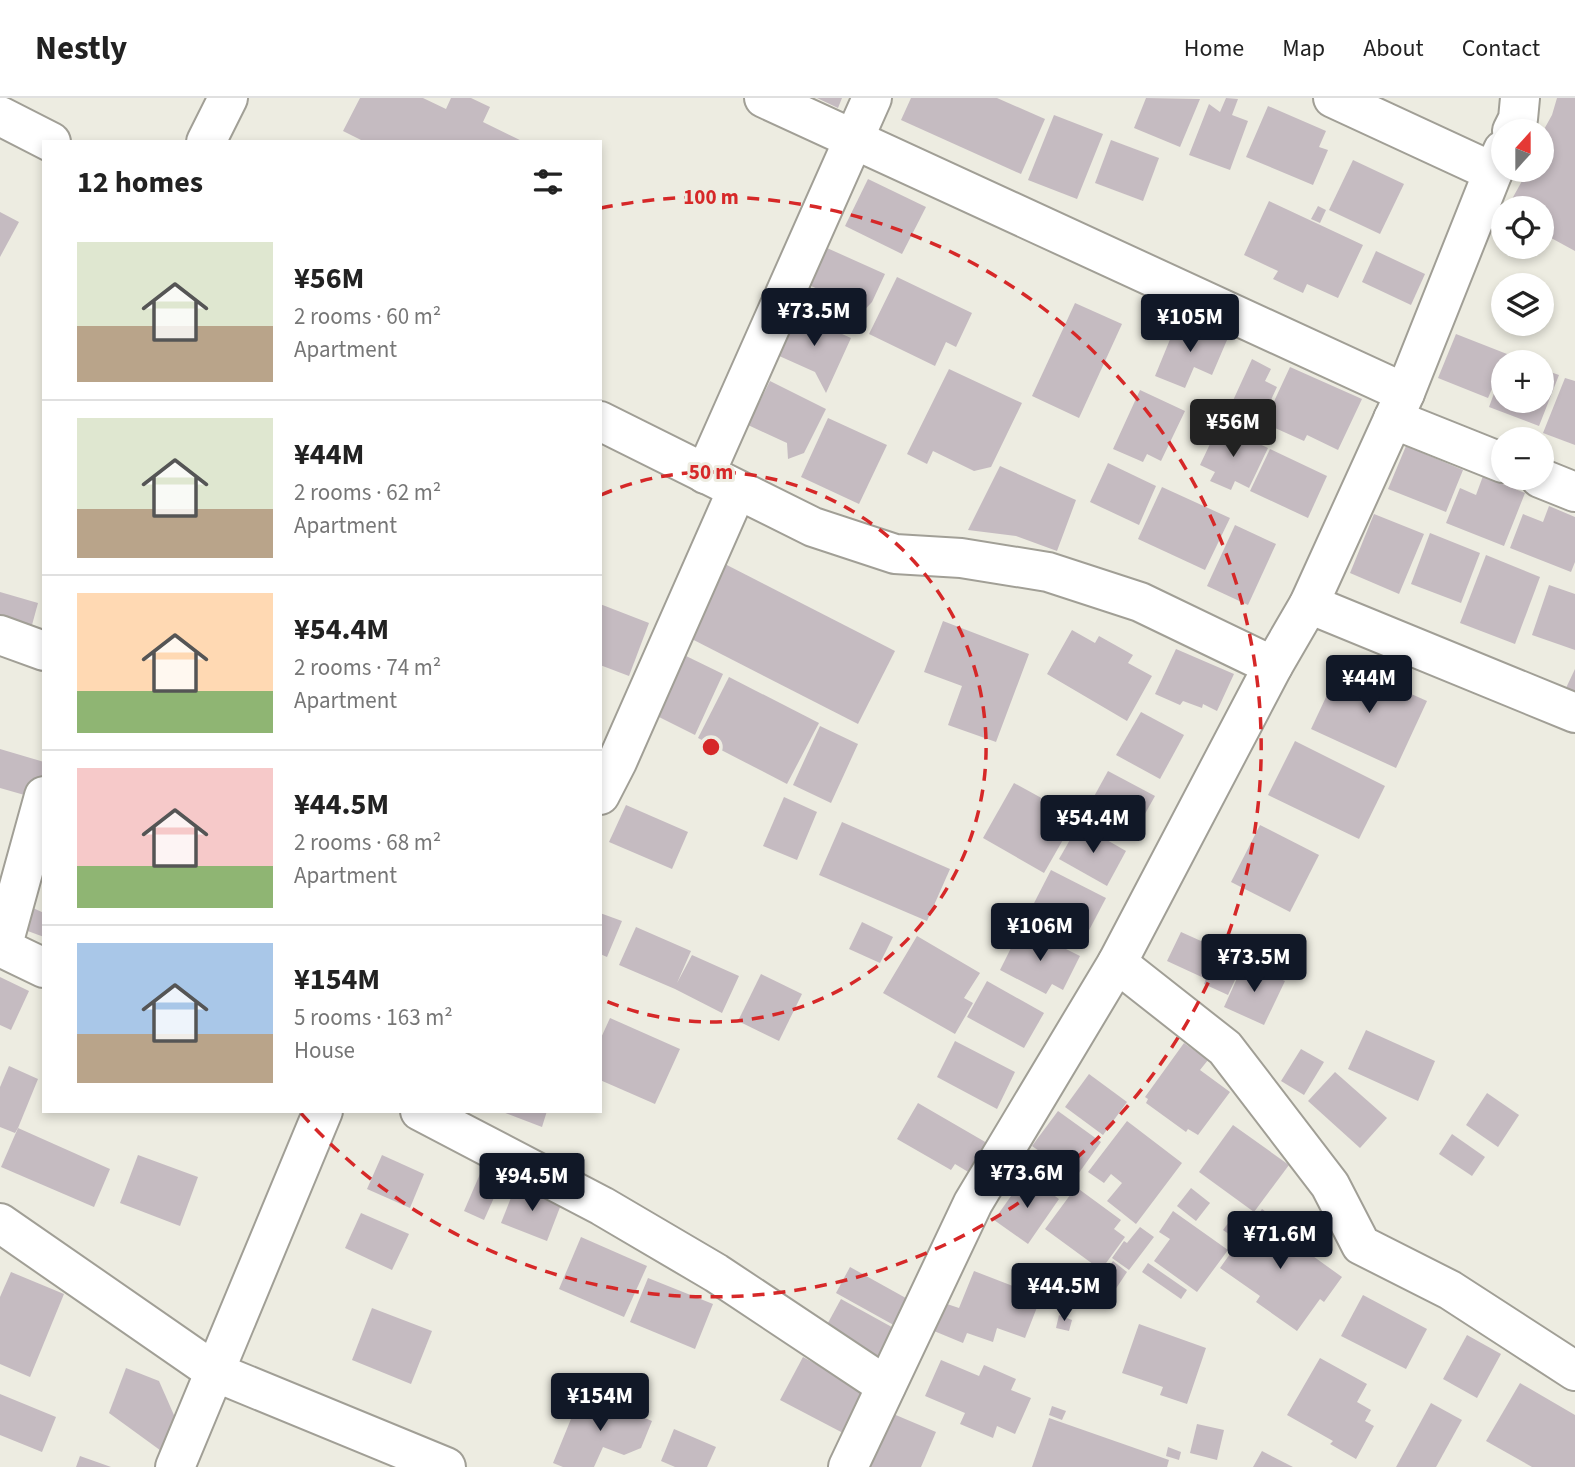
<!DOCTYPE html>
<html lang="en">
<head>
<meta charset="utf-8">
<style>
	:root { --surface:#fff; --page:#f6f6f6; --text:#222; --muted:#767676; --line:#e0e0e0; --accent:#111827 }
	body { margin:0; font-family:"Source Sans 3",sans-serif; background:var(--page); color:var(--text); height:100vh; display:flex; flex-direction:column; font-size:26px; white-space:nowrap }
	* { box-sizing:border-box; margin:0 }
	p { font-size:23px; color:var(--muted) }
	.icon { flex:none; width:38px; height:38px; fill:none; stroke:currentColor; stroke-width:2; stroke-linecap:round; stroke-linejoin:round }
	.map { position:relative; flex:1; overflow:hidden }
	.drawer { position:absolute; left:42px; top:42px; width:560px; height:973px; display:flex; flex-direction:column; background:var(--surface); border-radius:0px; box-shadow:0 4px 10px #0003 }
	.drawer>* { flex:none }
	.needle { width:46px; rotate:21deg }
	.fabs { position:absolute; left:1491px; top:21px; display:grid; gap:14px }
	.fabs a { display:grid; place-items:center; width:63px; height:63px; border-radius:50%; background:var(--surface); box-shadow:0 4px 10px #0003; font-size:35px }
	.price { position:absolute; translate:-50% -60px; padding:0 16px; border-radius:7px; background:var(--accent); color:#fff; font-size:23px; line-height:46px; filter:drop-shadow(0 2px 4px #0008) }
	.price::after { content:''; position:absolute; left:50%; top:42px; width:21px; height:16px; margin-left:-10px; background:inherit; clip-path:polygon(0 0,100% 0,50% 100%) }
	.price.on { background:#222; color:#fff }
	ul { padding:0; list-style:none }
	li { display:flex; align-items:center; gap:21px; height:175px; padding:0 35px }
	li+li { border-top:2px solid var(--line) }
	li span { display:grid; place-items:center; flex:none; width:196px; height:140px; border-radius:0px; color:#555 }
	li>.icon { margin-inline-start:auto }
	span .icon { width:84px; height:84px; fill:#fffc; stroke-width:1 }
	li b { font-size:30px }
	h2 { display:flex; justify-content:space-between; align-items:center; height:84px; padding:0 35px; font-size:30px }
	header { display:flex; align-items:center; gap:42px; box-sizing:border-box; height:98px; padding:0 35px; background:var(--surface); border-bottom:2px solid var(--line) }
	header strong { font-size:33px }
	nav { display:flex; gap:38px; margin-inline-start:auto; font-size:24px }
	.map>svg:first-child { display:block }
	.building { fill:#c5bbc1 }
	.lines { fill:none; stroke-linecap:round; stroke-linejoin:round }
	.minor-casing { stroke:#a19f96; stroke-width:42 }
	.minor { stroke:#fff; stroke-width:38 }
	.ring { fill:none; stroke:#d62828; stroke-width:3.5; stroke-dasharray:12 9 }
	.centre { fill:#d62828; stroke:#edece1; stroke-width:3.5 }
	.ring-label { font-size:21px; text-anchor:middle; font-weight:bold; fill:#d62828; stroke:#edece1; stroke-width:6; stroke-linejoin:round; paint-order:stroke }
</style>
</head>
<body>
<header>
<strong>Nestly</strong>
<nav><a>Home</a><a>Map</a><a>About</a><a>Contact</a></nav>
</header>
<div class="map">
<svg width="1575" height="1369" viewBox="0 0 1575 1369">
	<rect width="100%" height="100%" fill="#edece1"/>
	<!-- building -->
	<g class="building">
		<path d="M360,0H423L446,11L451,0H471L490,9L483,24L524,44H365L343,33Z"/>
		<path d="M817,0H842L838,10Z"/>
		<path d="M911,0H997L1045,21L1021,76L901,22Z"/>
		<path d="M1146,0L1200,1L1180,49L1134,30Z"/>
		<path d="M1226,0L1238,1L1232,17L1248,23L1230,72L1189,57L1209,6L1220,14Z"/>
		<path d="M1557,0H1575V153L1542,135V110H1507L1522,83L1518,80L1522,72H1542V35L1552,17Z"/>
		<path d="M1268,8L1326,33L1319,49L1328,52L1313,87L1246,59Z"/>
		<path d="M1054,17L1103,36L1077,101L1028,82Z"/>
		<path d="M1111,42L1159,60L1143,103L1095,85Z"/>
		<path d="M1353,62L1404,86L1380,136L1329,112Z"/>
		<path d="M868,81L926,109L902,156L845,128Z"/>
		<path d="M1269,103L1363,147L1338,200L1307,186L1303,195L1273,181L1278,173L1244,157Z"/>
		<path d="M1318,108L1326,112L1320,125L1311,121Z"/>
		<path d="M0,114L19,124L0,159Z"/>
		<path d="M827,150L885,176L872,204L857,220L847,204L811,188Z"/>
		<path d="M1376,153L1425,176L1411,207L1362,184Z"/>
		<path d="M897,179L972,215L956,249L946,244L935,268L869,236Z"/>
		<path d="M1075,205L1122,226L1079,320L1032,298Z"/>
		<path d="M795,215L851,240L826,295L815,274L777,257Z"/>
		<path d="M1178,222L1227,242L1212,277L1194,269L1185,290L1155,278Z"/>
		<path d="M1456,236L1507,256L1488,300L1438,280Z"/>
		<path d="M1252,261L1271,271L1265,283L1277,289L1256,334L1225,320Z"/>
		<path d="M1290,269L1362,301L1338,352L1307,337L1304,343L1264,325Z"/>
		<path d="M949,271L1022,305L991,369L974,373L933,353L927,366L907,356Z"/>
		<path d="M1503,271V303H1542V271L1559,277L1539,328L1489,309Z"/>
		<path d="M1565,280L1575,283V347L1543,335Z"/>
		<path d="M770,283L826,311L804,355L788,361L787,345L748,327Z"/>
		<path d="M1140,292L1185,313L1161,363L1147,356L1143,364L1113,351Z"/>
		<path d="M828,320L887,347L859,406L801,379Z"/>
		<path d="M1219,327L1268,350L1249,390L1235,383L1231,392L1210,383L1215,374L1200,367Z"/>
		<path d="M1406,348L1463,372L1446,414L1388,391Z"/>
		<path d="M1270,351L1327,378L1308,420L1250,393Z"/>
		<path d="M1108,365L1156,388L1139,427L1090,404Z"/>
		<path d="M1000,368L1076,402L1057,453L1016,438L968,432Z"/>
		<path d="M1483,378L1525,395L1504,448L1446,425L1460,390L1476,397Z"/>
		<path d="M1162,389L1230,420L1205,472L1138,441Z"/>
		<path d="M1549,408L1575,419V464L1571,474L1510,450L1523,416L1543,424Z"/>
		<path d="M1374,416L1424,436L1399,496L1350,475Z"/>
		<path d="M1235,427L1276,446L1248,507L1207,488Z"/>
		<path d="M1430,435L1480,455L1461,505L1411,486Z"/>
		<path d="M1486,457L1540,479L1515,546L1460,525Z"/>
		<path d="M721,464L895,553L858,626L684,537Z"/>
		<path d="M1549,487L1575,496V552L1532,537Z"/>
		<path d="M0,494L38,505L32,527L0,518Z"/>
		<path d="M600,506L649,525L629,578L600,567Z"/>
		<path d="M943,523L1029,556L996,644L948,627L962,588L924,574Z"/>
		<path d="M1072,532L1095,545L1099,538L1133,557L1128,565L1152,578L1127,623L1047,576Z"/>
		<path d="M1176,551L1234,576L1217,613L1203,606L1202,610L1183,603L1180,607L1155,596Z"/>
		<path d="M684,557L723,576L695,637L655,617Z"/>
		<path d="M1342,565L1427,603L1396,670L1311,631Z"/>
		<path d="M1575,571V594L1566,590Z"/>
		<path d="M729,579L819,625L787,686L698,640Z"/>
		<path d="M1141,614L1184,637L1160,681L1116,657Z"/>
		<path d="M820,628L858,646L831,705L793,687Z"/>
		<path d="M1295,643L1385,688L1359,741L1268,697Z"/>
		<path d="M0,651L44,664L42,702L0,690Z"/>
		<path d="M1108,673L1155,698L1133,737L1086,713Z"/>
		<path d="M1014,685L1076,719L1044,775L983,740Z"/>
		<path d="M784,699L817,714L797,762L763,748Z"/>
		<path d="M626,707L688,734L672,771L609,744Z"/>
		<path d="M842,724L950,771L927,823L819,777Z"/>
		<path d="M1079,726L1126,753L1107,788L1059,761Z"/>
		<path d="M1260,727L1319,757L1290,814L1231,784Z"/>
		<path d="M1051,772L1106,800L1086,838L1032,809Z"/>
		<path d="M33,810L44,815V839L25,832Z"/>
		<path d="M600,815L622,823L607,859L600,856Z"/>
		<path d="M862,824L893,839L880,865L849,851Z"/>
		<path d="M636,829L691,853L677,885L692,857L739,878L722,915L675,891L619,867Z"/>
		<path d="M1019,834L1029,839L1032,834L1080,858L1063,892L1052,886L1046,896L1000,872Z"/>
		<path d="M1181,834L1239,860L1235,869L1240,871L1228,897L1204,886L1206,881L1167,863Z"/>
		<path d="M917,838L980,875L964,900L973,905L955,936L883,895Z"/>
		<path d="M1244,865L1285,883L1264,927L1224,909Z"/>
		<path d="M761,876L802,896L779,943L738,923Z"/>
		<path d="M0,879L29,893L11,932L0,927Z"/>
		<path d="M987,883L1044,915L1024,950L967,919Z"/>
		<path d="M610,920L680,951L655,1006L600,982V942Z"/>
		<path d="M1366,932L1435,963L1418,1003L1348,971Z"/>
		<path d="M955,943L1015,974L997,1011L937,979Z"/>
		<path d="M1184,945L1208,962L1200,972L1230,994L1198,1037L1188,1031L1186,1034L1146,1005L1148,1001L1145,999Z"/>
		<path d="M1301,951L1324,964L1304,997L1281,983Z"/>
		<path d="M9,968L38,981L18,1030L15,1035L0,1029V989Z"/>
		<path d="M1335,974L1387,1020L1360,1050L1308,1003Z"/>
		<path d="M1089,976L1127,1004L1103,1037L1065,1009Z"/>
		<path d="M1487,995L1519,1017L1498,1049L1466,1027Z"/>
		<path d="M918,1005L987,1045L970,1075L955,1066L951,1072L897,1041Z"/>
		<path d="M500,1013H547L542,1029Z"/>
		<path d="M1058,1013L1101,1044L1076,1079L1032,1048Z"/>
		<path d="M1127,1023L1182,1065L1136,1126L1107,1103L1122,1085L1111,1076L1104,1085L1088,1074Z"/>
		<path d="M1233,1027L1289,1067L1254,1114L1199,1074Z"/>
		<path d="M18,1030L110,1071L94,1109L1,1069Z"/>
		<path d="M1452,1036L1485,1059L1472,1078L1439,1056Z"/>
		<path d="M138,1057L198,1079L180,1128L120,1105Z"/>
		<path d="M382,1057L424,1076L410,1110L367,1091Z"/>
		<path d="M480,1076L501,1084L484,1122L464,1113Z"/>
		<path d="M1026,1077L1059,1101L1028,1146L994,1122Z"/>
		<path d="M516,1087L562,1104L547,1143L501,1125Z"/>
		<path d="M1076,1089L1121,1122L1114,1131L1125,1139L1101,1172L1045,1131Z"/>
		<path d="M1191,1090L1210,1105L1196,1123L1177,1108Z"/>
		<path d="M1262,1111L1290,1131L1285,1138L1342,1179L1324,1204L1320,1201L1297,1233L1256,1204L1260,1198L1220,1170Z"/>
		<path d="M1173,1113L1228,1152L1197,1194L1154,1163L1170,1141L1159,1134Z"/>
		<path d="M361,1115L409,1136L392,1172L345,1150Z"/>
		<path d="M1235,1116L1245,1123L1233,1139L1223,1132Z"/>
		<path d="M1140,1129L1154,1139L1129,1172L1112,1160L1124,1143L1127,1145Z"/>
		<path d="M581,1139L647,1168L624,1219L559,1191Z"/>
		<path d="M1113,1163L1127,1174L1113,1195L1089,1187L1098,1174L1103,1177Z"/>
		<path d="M1148,1165L1187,1192L1181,1201L1142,1174Z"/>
		<path d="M850,1169L913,1204L899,1230L836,1195Z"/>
		<path d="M974,1173L1041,1199L1025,1240L997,1230L993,1244L967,1235L963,1245L934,1233L944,1205L959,1210Z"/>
		<path d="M11,1174L64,1196L30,1279L0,1266V1199Z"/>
		<path d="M648,1180L713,1206L695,1251L630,1224Z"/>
		<path d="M1363,1197L1427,1231L1406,1271L1341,1238Z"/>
		<path d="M841,1201L899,1233L881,1265L823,1234Z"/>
		<path d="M372,1210L432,1233L411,1286L352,1262Z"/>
		<path d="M1059,1217L1072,1222L1069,1233L1056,1230Z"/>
		<path d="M1139,1226L1206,1250L1187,1306L1160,1297L1163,1289L1122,1275Z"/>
		<path d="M1467,1237L1501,1256L1477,1300L1443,1281Z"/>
		<path d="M803,1259L865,1293L843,1335L780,1302Z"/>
		<path d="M1320,1260L1367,1286L1357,1304L1371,1312L1365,1323L1374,1328L1356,1361L1330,1346L1333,1343L1287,1317Z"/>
		<path d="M941,1262L979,1278L984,1267L1016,1281L1011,1292L1031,1300L1015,1336L997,1328L993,1340L960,1326L965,1315L925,1298Z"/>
		<path d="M126,1270L159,1283L181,1333L164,1355L109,1315Z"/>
		<path d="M1520,1285L1575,1317V1369H1532L1486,1343Z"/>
		<path d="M582,1294L652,1323L641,1350L624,1357L603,1349L594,1369H563L553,1365Z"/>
		<path d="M0,1296L56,1319L42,1354L0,1337Z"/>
		<path d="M1431,1305L1462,1322L1436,1369H1396Z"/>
		<path d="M1052,1308L1066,1313L1062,1322L1049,1317Z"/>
		<path d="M891,1315L936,1334L921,1369H867Z"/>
		<path d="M1049,1320L1169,1362L1167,1369H1032Z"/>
		<path d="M1197,1326L1224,1332L1217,1362L1190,1355Z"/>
		<path d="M674,1331L716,1349L707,1369H675L661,1363Z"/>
		<path d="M1168,1349L1181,1354L1179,1362L1166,1358Z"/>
		<path d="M1262,1353L1293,1369H1253Z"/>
		<path d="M80,1358L111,1369H76Z"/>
	</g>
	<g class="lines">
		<!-- minor casing -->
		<g class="minor-casing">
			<g id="minor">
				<path d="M764,0L1405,295"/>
				<path d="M1333,0L1493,74"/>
				<path d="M0,18L51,44"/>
				<path d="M1512,33L1518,21L1520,0"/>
				<path d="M206,44L228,0"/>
				<path d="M1393,321L1503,365"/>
				<path d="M600,323L813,429L895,456L961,460L1048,474L1140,504L1273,568"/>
				<path d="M705,376L872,0"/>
				<path d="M1540,380L1575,394"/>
				<path d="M1309,506L1575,615"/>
				<path d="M0,537L44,553"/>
				<path d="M600,697L617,664L737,392"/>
				<path d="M0,849L44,870"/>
				<path d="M2,850L44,698"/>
				<path d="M1117,865L1225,950L1330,1087L1361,1147L1450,1192L1575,1273"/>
				<path d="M420,1013L602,1108L716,1175L886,1288"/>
				<path d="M0,1125L215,1274L446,1369"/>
				<path d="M175,1369L323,1013"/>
				<path d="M848,1369L973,1105L1117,865L1273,568L1309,506L1405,295L1493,74L1503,52"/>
			</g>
		</g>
		<!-- minor -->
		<use href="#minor" class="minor"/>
	</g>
	<!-- distance rings -->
	<g class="ring">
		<path d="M601 397A275 275 0 1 1 601 901"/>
		<path d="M601 110A550 550 0 1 1 299 1013"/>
	</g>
	<circle cx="711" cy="649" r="10" class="centre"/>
	<g class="ring-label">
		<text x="711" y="106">100 m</text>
		<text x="711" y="381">50 m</text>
	</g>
</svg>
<div class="fabs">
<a><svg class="needle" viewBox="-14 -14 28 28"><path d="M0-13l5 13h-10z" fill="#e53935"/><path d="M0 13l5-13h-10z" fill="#767676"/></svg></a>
<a><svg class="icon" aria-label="locate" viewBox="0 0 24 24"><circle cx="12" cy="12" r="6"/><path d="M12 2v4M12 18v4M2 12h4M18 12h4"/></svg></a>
<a><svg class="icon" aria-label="layers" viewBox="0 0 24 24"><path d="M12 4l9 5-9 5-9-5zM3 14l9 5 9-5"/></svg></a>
<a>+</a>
<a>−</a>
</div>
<b class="price" style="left:814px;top:250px">¥73.5M</b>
<b class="price" style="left:1190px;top:256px">¥105M</b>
<b class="price on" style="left:1233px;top:361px">¥56M</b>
<b class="price" style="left:1369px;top:617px">¥44M</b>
<b class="price" style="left:1093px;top:757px">¥54.4M</b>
<b class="price" style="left:1040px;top:865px">¥106M</b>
<b class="price" style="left:1254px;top:896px">¥73.5M</b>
<b class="price" style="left:1027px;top:1112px">¥73.6M</b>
<b class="price" style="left:532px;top:1115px">¥94.5M</b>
<b class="price" style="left:1280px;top:1173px">¥71.6M</b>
<b class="price" style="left:1064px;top:1225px">¥44.5M</b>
<b class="price" style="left:600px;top:1335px">¥154M</b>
<section class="drawer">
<h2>12 homes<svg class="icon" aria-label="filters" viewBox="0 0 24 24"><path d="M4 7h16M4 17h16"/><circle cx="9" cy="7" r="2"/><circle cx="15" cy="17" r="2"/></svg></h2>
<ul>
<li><span style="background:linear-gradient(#dfe7d0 60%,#b9a48a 0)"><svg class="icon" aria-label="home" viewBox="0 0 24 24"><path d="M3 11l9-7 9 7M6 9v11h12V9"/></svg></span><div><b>¥56M</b><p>2 rooms · 60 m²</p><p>Apartment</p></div></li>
<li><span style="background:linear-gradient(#dfe7d0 65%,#b9a48a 0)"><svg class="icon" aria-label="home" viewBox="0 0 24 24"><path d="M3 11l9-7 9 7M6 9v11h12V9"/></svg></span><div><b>¥44M</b><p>2 rooms · 62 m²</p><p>Apartment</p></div></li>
<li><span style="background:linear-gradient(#ffd9b3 70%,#8fb573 0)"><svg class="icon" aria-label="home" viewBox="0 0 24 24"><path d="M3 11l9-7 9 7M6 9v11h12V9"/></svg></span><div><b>¥54.4M</b><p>2 rooms · 74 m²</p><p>Apartment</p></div></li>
<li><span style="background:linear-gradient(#f6c9c9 70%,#8fb573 0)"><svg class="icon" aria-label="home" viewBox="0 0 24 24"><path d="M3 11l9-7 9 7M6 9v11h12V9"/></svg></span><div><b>¥44.5M</b><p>2 rooms · 68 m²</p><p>Apartment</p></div></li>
<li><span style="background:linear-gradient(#a9c7e8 65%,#b9a48a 0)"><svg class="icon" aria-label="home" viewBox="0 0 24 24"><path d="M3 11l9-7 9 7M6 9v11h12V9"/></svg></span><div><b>¥154M</b><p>5 rooms · 163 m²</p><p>House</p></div></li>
</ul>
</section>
</div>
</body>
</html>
